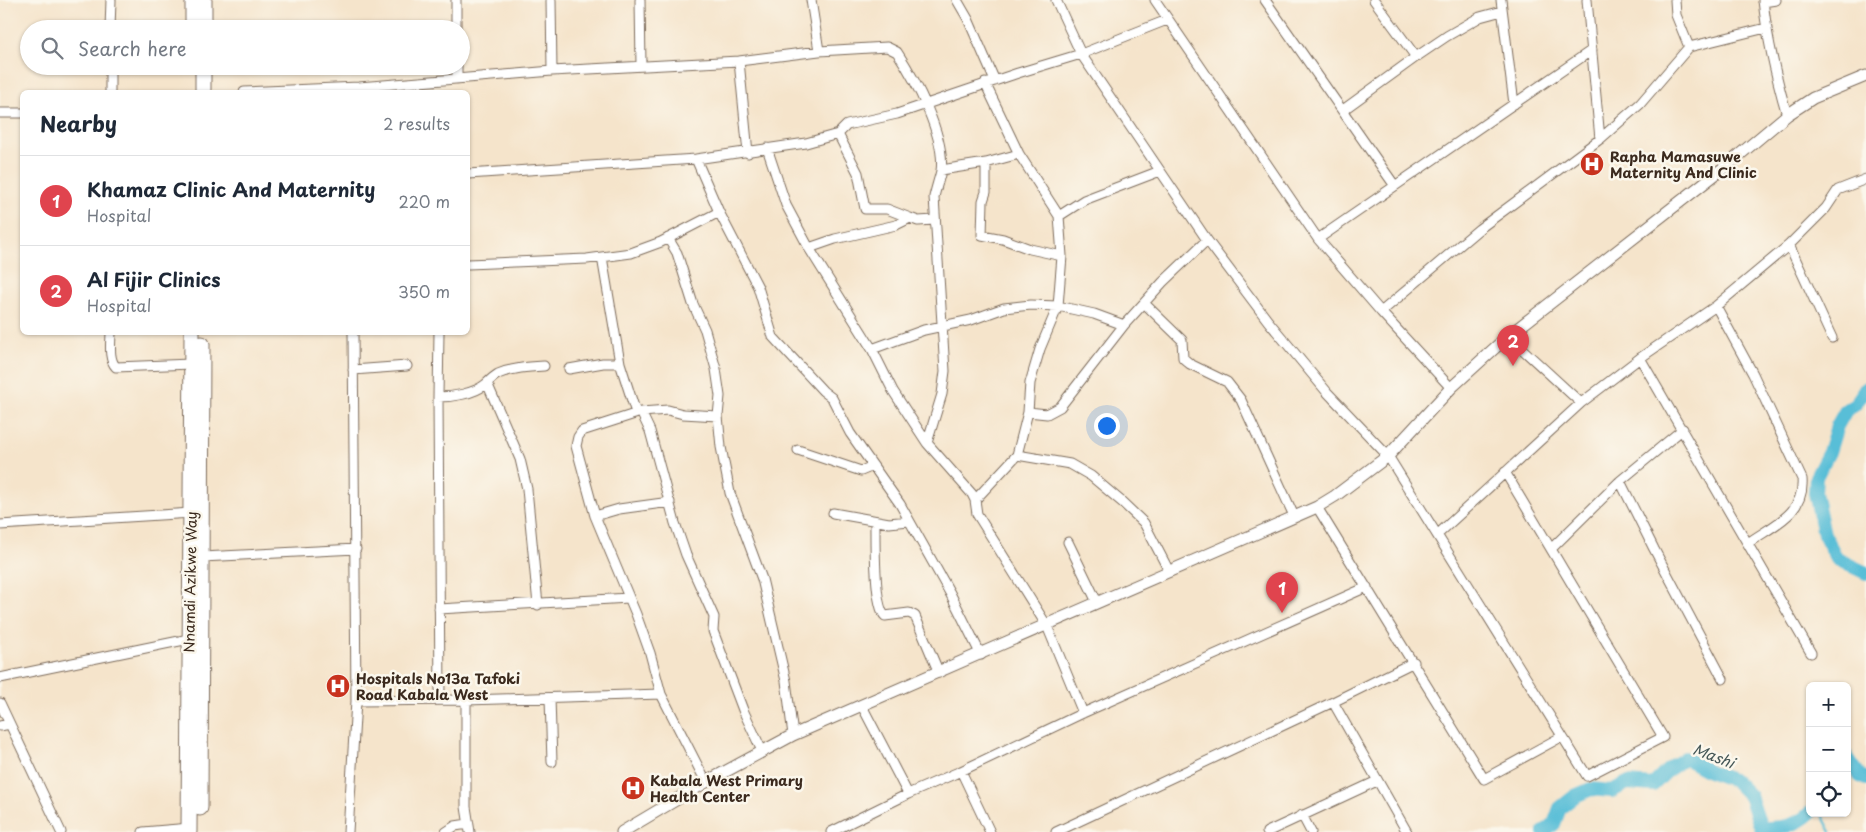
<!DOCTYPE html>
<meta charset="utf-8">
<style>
body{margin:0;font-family:"Playpen Sans",sans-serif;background:#f2f2f3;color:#1f2937}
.controls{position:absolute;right:15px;bottom:15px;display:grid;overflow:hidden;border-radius:8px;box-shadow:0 1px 4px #0004}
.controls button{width:45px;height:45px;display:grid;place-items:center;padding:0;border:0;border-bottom:1px solid #e0e1e3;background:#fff;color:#1f2937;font:25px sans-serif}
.you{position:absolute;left:1106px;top:425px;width:18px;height:18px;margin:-12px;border:4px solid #fff;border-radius:50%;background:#1a73e8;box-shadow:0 0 0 8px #1a73e833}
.badge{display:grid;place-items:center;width:32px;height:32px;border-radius:50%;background:#ea580c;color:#fff;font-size:16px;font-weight:700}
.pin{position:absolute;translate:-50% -41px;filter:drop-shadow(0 1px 2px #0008)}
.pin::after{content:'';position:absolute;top:26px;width:18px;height:15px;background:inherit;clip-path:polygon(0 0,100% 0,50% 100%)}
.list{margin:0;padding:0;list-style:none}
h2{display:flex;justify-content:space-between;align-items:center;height:65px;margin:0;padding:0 20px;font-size:21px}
h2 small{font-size:16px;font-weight:400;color:#747a83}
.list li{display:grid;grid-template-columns:32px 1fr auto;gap:15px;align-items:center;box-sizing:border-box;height:90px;padding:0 20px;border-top:1px solid #e0e1e3}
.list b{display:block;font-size:19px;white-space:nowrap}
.list p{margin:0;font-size:16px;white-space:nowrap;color:#747a83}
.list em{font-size:16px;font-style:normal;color:#747a83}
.icon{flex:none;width:28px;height:28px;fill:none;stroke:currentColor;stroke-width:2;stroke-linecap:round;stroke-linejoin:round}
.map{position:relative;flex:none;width:1866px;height:832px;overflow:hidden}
.search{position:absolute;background:#fff;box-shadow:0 1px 4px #0004;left:20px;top:20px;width:450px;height:55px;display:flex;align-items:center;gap:12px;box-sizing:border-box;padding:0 18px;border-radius:28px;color:#747a83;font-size:19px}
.panel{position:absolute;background:#fff;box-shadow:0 1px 4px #0004;left:20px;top:90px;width:450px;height:245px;border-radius:8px}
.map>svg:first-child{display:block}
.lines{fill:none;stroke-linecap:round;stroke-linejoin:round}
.stream{stroke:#59bed7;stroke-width:2.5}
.river{stroke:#59bed7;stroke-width:14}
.minor-casing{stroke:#7c6b5b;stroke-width:11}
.tertiary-casing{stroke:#7c6b5b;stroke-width:13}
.trunk-casing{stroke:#7c6b5b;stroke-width:17}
.minor{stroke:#fff;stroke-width:9}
.tertiary{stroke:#fff;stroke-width:11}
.trunk{stroke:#fff;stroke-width:15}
.labels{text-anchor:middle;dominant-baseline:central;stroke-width:5;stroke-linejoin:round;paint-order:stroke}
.poi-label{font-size:14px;font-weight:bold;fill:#3b2a1e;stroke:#fbf7ec;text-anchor:start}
.street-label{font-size:14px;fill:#3b2a1e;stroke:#fbf7ec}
.water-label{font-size:15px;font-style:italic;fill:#445656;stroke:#fbf7ec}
</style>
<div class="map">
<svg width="1866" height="832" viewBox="0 0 1866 832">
<rect width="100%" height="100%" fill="#fbf7ec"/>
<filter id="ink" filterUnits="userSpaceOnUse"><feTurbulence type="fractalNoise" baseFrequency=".02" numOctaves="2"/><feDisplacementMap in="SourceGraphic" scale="10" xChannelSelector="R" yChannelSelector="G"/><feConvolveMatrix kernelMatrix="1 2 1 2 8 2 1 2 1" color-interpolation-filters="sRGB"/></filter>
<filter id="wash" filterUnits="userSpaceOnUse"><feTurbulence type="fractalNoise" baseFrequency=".0096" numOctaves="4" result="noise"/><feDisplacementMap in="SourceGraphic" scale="20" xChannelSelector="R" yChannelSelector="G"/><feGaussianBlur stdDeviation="1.12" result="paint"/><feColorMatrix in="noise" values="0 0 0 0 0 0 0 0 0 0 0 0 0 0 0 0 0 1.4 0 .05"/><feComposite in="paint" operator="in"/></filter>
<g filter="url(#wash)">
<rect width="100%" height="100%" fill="#f5e4cb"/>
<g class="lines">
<path class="stream" d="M 1821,813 L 1831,832"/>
<path class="river" d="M 1866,388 L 1855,405 L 1846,410 L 1837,426 L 1829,452 L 1816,477 L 1815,493 L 1824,534 L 1837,559 L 1866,573
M 1847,757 L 1860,776 L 1866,779
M 1544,832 L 1554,824 L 1560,808 L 1575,796 L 1591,789 L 1612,791 L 1627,783 L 1653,785 L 1668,770 L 1685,758 L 1709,771 L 1735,781 L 1750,796 L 1761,828 C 1781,828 1795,827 1810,813"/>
</g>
</g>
<g filter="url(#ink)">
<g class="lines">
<g class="minor-casing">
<path id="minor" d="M 456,0 L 456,29
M 551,0 L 552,71
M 640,0 L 641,66
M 811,0 L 819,51
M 957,0 L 968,19 L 995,81
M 1056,0 L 1081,54 L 1207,240 L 1268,321 L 1327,392 L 1388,456 L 1587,776 L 1663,737 L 1505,472
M 1155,0 L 1318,239 L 1381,312 L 1451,388
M 1265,0 L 1395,186
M 1374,0 L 1416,57
M 1501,0 L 1514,104
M 1587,0 L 1600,139
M 1675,0 L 1676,15 L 1689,47
M 1763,0 C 1767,39 1776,77 1787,115
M 1763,2 L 1776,0
M 110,29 L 111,0
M 739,61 L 748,153
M 457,66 L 457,79
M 110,92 L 110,66
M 244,92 L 359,87 L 552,71 L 739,61 L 819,51 L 887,47 L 897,52 C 915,79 946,137 941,171 C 939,179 936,188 934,197 L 945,371 L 942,394 L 927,443
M 1343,110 L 1416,57 L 1447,36 L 1480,17 L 1502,11
M 0,113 L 22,113
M 838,134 L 858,173 L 865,209 L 887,209 L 910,218
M 767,148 L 786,205 L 809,248 L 872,349 L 893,391 L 927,443 L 972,494 L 975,500 L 977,514 L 1047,626 L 1083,713
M 696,159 L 719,212 L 758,287 L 773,337 L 823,391 L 832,398 L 850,433 L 900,504 L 950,593 L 981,655
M 986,163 L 986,192 L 983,201 L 982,235 L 1003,239 L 1030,249 L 1062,256
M 941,170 L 986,163 L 1019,154
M 468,174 L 696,159 L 806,143 L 838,134 L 847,125 L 897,114 L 1018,73 L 1081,54 L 1167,20
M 1059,216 L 1084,200 L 1160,171
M 668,238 L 677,253 L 693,304 L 705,330 L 716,369 L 720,396 L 718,416 L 721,447 L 730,493 L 762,579 L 786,681 L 793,735
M 1318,239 L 1592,50
M 1789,245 L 1832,338
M 809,248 L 835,239 L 896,225 L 910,218 L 918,221 L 935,220
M 602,257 L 620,363 L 636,413
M 468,264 L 587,259 L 631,253 L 661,242 L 719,212
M 1145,304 L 1182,340 L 1183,358 L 1190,364 L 1227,382 L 1241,400 L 1294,516
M 1716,306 L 1753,374 L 1802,479 C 1805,514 1773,525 1748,543
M 1381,312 L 1479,229 L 1600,139 L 1640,104 L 1689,47 L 1766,28
M 111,332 C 111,343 108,359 116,367 L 191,364
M 439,332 L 438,397 L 440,700
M 1508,336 L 1581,403
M 872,349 L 924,330 L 971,320 L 1004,308 L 1031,305 L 1058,306 L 1094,314 L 1124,325
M 1640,358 L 1811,653
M 569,369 L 603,363 L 620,363
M 353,370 L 407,366
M 487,383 L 520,459 L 527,489 L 538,605
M 438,397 C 452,397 474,394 486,384 C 490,380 493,377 498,374 C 513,368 528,367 544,366
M 641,412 L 650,431 L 675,523 L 686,555 L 714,617 L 713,631 L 743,710 L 762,751
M 1028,412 L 1047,414 L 1060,407 L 1124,325 L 1163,282 L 1207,240
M 798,450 L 861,471 L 873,466
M 1017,455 L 1070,464 L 1091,476 L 1122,502 L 1144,523 L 1169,571
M 1620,481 L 1654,549 L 1723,679
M 975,500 L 1017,455 L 1028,412 L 1030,383 L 1040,349 L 1058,306 L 1062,256 L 1059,216 L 1019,154 L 985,83
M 1317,507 L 1484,779 L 1561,737
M 833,513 L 889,523 L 909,521
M 595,516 L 619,509 L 670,502
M 875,521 C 875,539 874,606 885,616 L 909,613 L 915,616 L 939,673
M 0,525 L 192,513
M 1437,535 L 1581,403 L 1640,358 L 1716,306 L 1789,245 L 1826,208 L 1838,190 L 1866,179
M 1068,542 L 1097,602
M 1551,549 L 1620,481 L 1683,429
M 202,557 L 356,549
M 439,609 L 629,598
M 0,678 L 189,639
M 550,698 L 552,762
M 466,700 L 466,807 L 470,832
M 356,701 L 466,700 L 661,694
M 1333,702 L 1407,832
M 0,703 L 61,832
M 862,706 L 908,794
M 0,726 L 10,724
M 961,771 L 990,832
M 706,782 L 661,694 L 650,653 L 636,614 L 595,516 L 576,446 L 578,437 L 582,431 L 641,412 L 668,410 L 683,414 L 718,416
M 1302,815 L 1311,832
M 143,832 L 190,828
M 348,832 L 356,701 L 353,332
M 446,832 L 455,826 L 468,824
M 831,832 L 908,794 L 961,771 L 1083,713 L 1367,587
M 1056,832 L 1333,702 L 1414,662
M 1267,832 L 1377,781"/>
</g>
<g class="tertiary-casing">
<path id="tertiary" d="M 622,832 L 706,782 L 793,735 L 1317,507 L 1335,496 L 1388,456 L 1451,388 L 1508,336 L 1726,166 L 1787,115 L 1813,98 L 1866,76"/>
</g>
<g class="trunk-casing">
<path id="trunk" d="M 193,29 L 193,0
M 204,29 L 204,0
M 203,92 L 203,66
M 200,808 L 202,344
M 189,832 L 192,332"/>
</g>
<use href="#minor" class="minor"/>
<use href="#tertiary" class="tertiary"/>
<use href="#trunk" class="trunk"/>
</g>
</g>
<defs>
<g id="hospital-disc" transform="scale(1.25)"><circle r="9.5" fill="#c8321e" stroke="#fbf7ec"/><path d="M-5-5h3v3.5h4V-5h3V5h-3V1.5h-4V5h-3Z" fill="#fff"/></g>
</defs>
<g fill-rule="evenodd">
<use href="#hospital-disc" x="1592" y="164"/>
<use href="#hospital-disc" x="338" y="686"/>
<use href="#hospital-disc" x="633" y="788"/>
</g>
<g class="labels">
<g class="poi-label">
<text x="1610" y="156">Rapha Mamasuwe<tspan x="1610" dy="16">Maternity And Clinic</tspan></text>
<text x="356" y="678">Hospitals No13a Tafoki<tspan x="356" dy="16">Road Kabala West</tspan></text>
<text x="650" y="780">Kabala West Primary<tspan x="650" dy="16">Health Center</tspan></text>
</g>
<g class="street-label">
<text transform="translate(190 582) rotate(-89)">Nnamdi Azikwe Way</text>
</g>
<g class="water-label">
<text transform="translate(1714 755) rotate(21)">Mashi</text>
</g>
</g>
</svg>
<div class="controls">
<button>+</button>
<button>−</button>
<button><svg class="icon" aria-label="locate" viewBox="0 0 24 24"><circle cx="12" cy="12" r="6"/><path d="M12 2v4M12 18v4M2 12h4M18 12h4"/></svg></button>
</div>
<div class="you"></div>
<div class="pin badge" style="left:1282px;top:613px;background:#e0444e">1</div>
<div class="pin badge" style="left:1513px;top:366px;background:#e0444e">2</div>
<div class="search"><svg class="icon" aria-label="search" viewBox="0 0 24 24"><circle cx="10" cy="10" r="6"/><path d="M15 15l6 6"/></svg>Search here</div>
<section class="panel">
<h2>Nearby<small>2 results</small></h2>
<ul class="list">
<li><span class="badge" style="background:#e0444e">1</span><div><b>Khamaz Clinic And Maternity</b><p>Hospital</p></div><em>220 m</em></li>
<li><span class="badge" style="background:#e0444e">2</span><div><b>Al Fijir Clinics</b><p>Hospital</p></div><em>350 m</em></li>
</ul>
</section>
</div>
